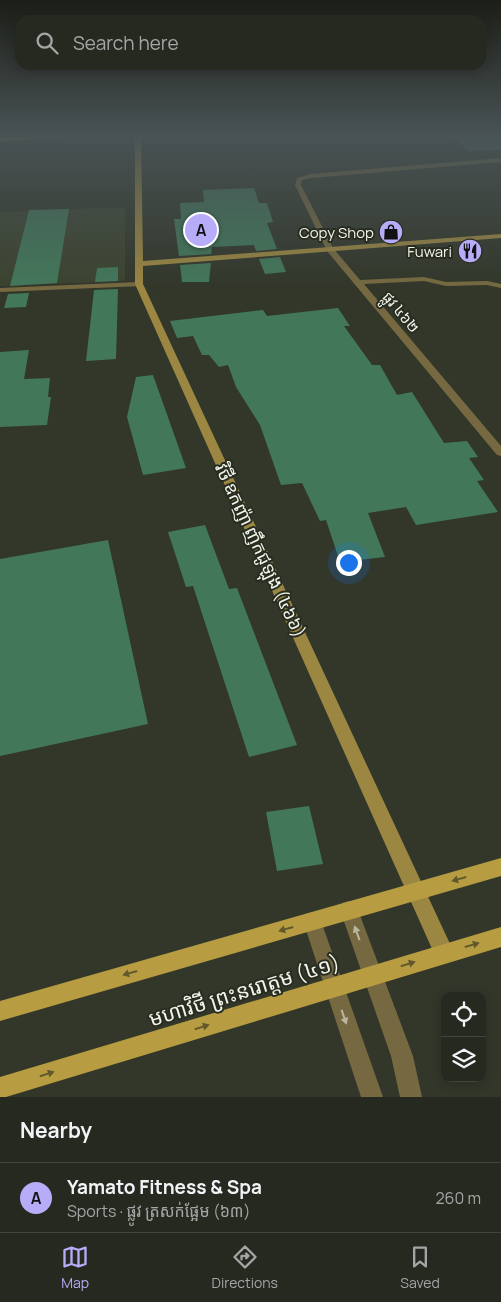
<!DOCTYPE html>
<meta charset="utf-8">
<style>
body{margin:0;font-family:Manrope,"Noto Sans Khmer",sans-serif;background:#2e3129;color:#f1f3f6}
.controls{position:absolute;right:15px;bottom:15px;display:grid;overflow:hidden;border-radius:10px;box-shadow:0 2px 12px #0003}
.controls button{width:45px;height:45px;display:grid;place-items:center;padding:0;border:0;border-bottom:1px solid #42453e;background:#262920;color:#f1f3f6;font:25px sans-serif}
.you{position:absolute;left:348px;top:562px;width:18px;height:18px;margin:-12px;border:4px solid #fff;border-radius:50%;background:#1a73e8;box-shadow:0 0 0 8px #1a73e833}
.badge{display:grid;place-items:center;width:32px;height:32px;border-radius:50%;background:#b6acf8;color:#111;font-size:16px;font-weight:700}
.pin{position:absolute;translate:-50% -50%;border:2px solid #fff;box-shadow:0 1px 5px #0006}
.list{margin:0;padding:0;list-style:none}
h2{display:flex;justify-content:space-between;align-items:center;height:65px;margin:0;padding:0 20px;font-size:21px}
h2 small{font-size:16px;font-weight:400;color:#a4a6a5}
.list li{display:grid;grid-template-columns:32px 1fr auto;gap:15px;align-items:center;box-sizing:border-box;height:70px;padding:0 20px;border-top:1px solid #42453e}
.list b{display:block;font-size:19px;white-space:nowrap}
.list p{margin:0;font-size:16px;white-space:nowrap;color:#a4a6a5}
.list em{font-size:16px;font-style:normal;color:#a4a6a5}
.icon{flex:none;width:28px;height:28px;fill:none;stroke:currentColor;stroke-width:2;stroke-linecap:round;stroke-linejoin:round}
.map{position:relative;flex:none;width:501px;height:1097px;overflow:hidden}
.search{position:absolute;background:#262920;box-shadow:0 2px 12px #0003;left:15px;right:15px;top:15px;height:55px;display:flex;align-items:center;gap:12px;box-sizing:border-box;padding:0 18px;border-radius:15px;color:#a4a6a5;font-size:19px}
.sheet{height:135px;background:#262920}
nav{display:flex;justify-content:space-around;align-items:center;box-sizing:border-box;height:70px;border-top:1px solid #42453e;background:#262920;font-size:14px;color:#a4a6a5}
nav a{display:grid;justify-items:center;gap:2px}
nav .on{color:#b6acf8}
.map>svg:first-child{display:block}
.built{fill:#3b432f}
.building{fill:#42775a}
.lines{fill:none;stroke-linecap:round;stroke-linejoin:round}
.street{fill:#766941;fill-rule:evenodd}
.secondary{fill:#9b8642;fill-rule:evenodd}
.primary{fill:#b79c41;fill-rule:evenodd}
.highway{fill:#d0af3d;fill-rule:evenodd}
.oneway{fill:#61592d}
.oneway2{fill:#b9b59e}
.labels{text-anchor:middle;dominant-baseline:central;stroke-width:4;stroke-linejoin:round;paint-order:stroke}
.far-poi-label{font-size:15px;fill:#f0f4eb;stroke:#282d20;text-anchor:end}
.far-street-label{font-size:15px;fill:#f0f4eb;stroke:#282d20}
.street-label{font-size:18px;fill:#f0f4eb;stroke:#282d20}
.near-street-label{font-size:21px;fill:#f0f4eb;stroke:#282d20}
</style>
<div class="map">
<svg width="501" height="1097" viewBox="0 0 501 1097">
<rect width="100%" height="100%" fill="#32372a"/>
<path class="built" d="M 125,207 L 125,281 L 0,286 L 0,212 Z"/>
<path class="building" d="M 450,134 L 501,134 L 501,150 L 469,151 Z
M 254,188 L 259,203 L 267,203 L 273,222 L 267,223 L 277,249 L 256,251 L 254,245 L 212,247 L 211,254 L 179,256 L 174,219 L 181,219 L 180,203 L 204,202 L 203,190 Z
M 69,209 L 57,283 L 10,286 L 29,210 Z
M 280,257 L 286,272 L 265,274 L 259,259 Z
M 211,263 L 209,282 L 182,282 L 180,265 Z
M 118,267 L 118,281 L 95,282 L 97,268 Z
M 118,289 L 116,359 L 86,361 L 94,290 Z
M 29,293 L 26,307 L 4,308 L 8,294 Z
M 338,308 L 350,326 L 344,326 L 372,365 L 380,365 L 397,395 L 412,392 L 444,443 L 467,441 L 478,457 L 469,458 L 484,480 L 477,481 L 498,512 L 416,525 L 406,507 L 368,513 L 385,557 L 340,562 L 326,520 L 320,521 L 302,483 L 281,485 L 260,425 L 236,387 L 228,365 L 219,367 L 209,355 L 202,355 L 193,336 L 177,338 L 170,321 L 263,310 L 267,316 Z
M 29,350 L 24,379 L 50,378 L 48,397 L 51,397 L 47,425 L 0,427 L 0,352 Z
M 153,375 L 186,468 L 143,475 L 127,417 L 136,377 Z
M 205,525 L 229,589 L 237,588 L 297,745 L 249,757 L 193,586 L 186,587 L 168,532 Z
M 108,540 L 148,724 L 0,756 L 0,559 Z
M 309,806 L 323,864 L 277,871 L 266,812 Z"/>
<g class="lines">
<path class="street" d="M 501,158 L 501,162 L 311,178 L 302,180 L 301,185 L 333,248 L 360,280 L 424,277 L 446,282 L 487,281 L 501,284 L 501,288 L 487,285 L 446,286 L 424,281 L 364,284 L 501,446 L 501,456 L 497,455 L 327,251 L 295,185 L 297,178 L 311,174 Z
M 139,282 L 143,284 L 142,286 L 0,292 L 0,288 Z
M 349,901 L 356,903 L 358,910 L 413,1056 L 422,1097 L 400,1097 L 391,1056 L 340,910 L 342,903 Z
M 312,912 L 319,914 L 321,921 L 383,1097 L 361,1097 L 303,921 L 305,914 Z"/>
<path class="secondary" d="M 135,134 L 141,134 L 143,261 L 501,234 L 501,238 L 143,266 L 143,284 L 451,946 L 454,953 L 451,960 L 444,963 L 437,960 L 135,284 Z"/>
<path class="primary" d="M 501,858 L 501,876 L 0,1021 L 0,1001 Z
M 501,927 L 501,947 L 6,1097 L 0,1097 L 0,1077 Z"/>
<path class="highway" d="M 57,134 L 86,134 L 0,142 L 0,138 Z"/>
</g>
<defs><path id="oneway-solid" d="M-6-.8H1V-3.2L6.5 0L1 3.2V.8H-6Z" transform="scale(1.25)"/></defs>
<g class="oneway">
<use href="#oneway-solid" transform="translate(459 879) rotate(164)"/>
<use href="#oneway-solid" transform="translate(286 929) rotate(164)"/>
<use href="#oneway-solid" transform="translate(472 945) rotate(-16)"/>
<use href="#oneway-solid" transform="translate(408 964) rotate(-17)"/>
<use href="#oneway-solid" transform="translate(130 973) rotate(164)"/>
<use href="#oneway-solid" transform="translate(202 1027) rotate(-17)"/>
<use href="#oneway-solid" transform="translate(47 1074) rotate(-17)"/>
</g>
<g class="oneway2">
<use href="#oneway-solid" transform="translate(357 933) rotate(-110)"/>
<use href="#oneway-solid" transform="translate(344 1017) rotate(71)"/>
</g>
<linearGradient id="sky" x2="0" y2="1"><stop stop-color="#1c1e17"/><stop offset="0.47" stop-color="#495355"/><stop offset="1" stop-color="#495355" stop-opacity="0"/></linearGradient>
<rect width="501" height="287" fill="url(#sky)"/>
<defs>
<g id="shop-disc" transform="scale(1.25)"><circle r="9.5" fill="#b6acf8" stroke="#282d20"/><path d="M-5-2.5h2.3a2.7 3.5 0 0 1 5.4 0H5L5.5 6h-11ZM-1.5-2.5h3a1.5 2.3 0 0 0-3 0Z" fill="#111"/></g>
<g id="restaurant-disc" transform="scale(1.25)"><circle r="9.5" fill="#b6acf8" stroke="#282d20"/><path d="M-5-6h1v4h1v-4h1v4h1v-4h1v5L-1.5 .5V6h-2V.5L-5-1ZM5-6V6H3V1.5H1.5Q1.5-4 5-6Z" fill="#111"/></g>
</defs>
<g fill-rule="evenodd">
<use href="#shop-disc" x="391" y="232"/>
<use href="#restaurant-disc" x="470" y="251"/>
</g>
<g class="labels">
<g class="far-poi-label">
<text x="374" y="232">Copy Shop</text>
<text x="452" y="251">Fuwari</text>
</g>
<g class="far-street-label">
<text transform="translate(401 312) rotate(50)">ផ្លូវ ៤៦២</text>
</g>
<g class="street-label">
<text transform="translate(261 550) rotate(65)">វិថី ឧកញ៉ា ញឹកជូឡុង (៤៦៦)</text>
</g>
<g class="near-street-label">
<text transform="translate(244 990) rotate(-17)">មហាវិថី ព្រះនរោត្តម (៤១)</text>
</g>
</g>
</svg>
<div class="controls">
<button><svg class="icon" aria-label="locate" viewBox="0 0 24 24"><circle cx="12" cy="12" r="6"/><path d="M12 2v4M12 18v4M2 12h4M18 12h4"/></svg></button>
<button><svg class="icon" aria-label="layers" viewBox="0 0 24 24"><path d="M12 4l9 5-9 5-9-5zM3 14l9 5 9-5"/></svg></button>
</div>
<div class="you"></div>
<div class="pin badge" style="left:201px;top:230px">A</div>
<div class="search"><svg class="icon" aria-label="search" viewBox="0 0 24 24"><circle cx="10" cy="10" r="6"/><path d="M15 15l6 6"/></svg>Search here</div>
</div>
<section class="sheet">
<h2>Nearby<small></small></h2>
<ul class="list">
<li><span class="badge">A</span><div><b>Yamato Fitness &amp; Spa</b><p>Sports · ផ្លូវ ត្រសក់ផ្អែម (៦៣)</p></div><em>260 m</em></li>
</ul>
</section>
<nav>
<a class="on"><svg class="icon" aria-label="map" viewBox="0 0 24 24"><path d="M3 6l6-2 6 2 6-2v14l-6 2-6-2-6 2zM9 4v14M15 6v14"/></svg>Map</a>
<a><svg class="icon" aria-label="directions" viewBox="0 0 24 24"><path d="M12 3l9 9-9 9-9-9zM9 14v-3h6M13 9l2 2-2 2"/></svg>Directions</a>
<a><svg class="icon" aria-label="saved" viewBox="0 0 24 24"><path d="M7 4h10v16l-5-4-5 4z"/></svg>Saved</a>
</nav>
